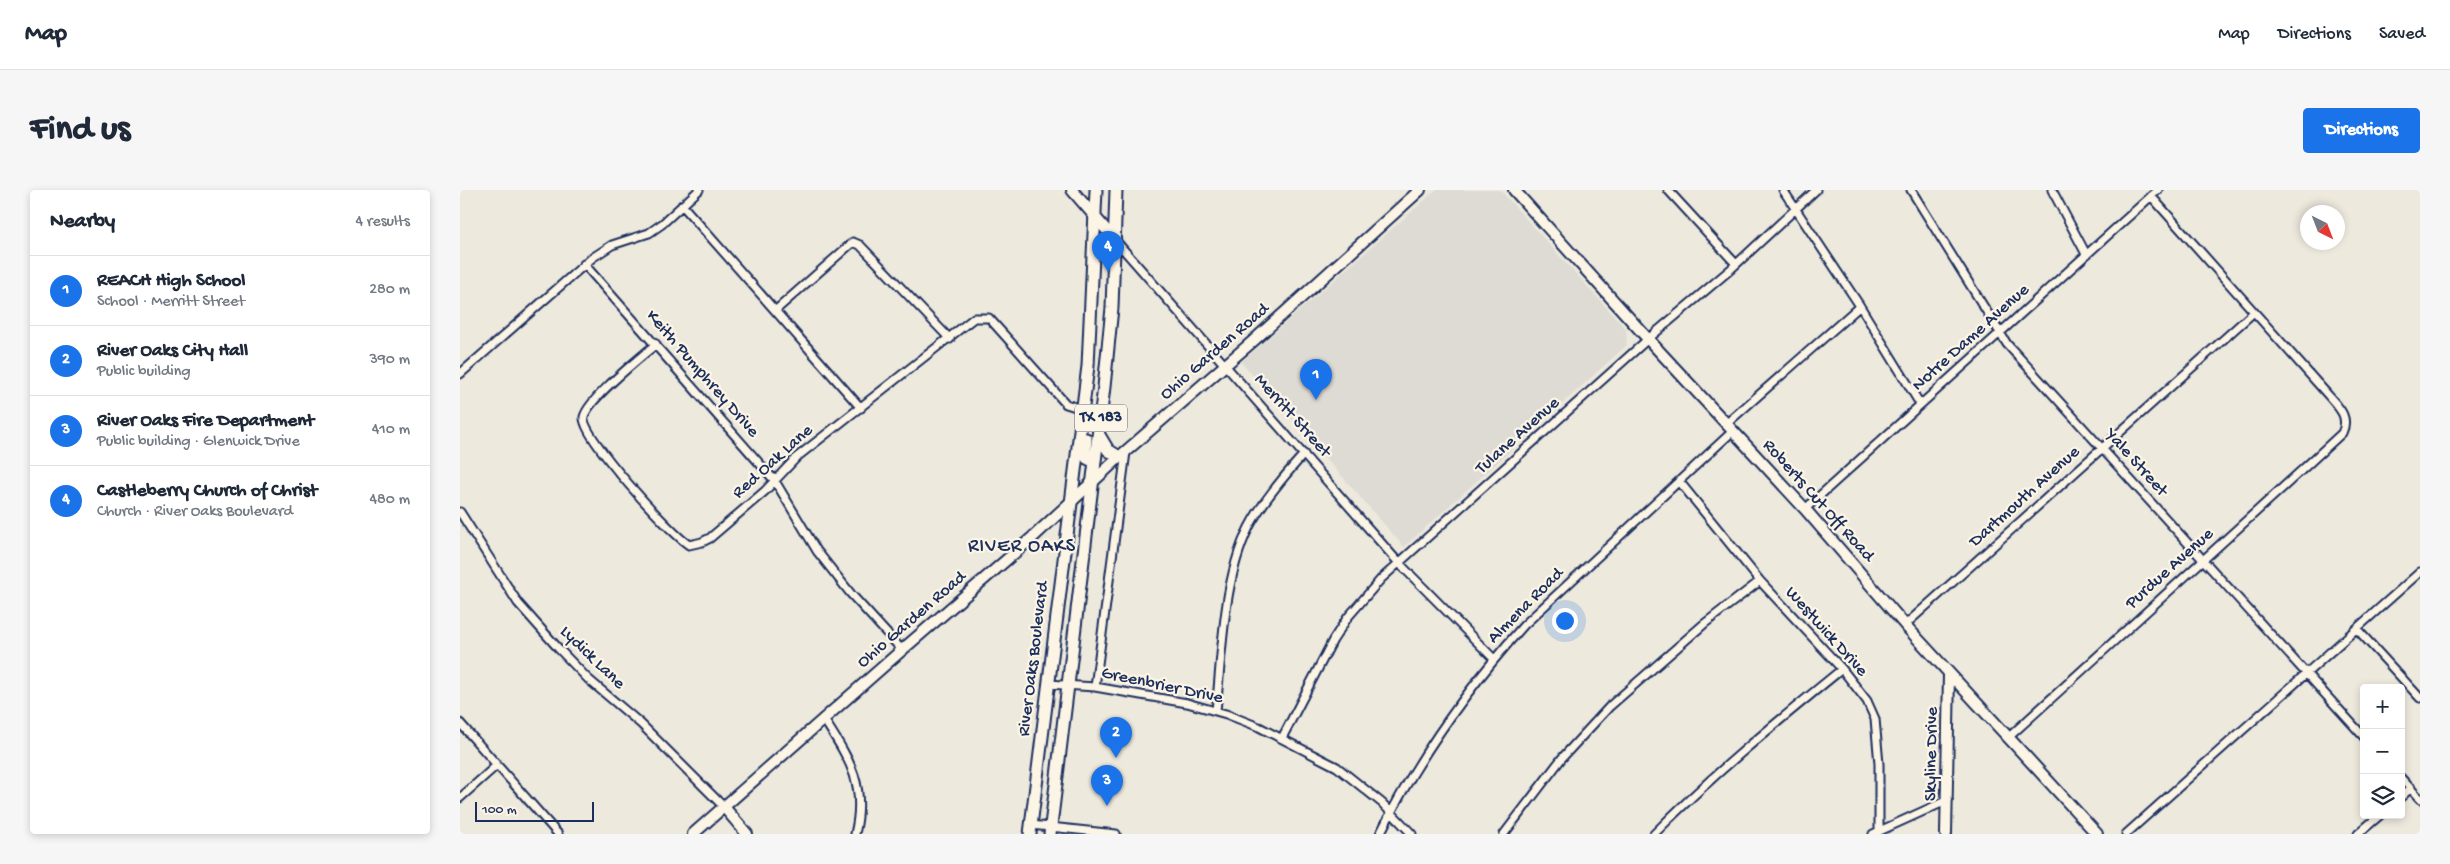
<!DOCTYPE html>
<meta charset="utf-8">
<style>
body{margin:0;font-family:"Gochi Hand",sans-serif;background:#f6f6f7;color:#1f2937}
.controls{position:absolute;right:15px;bottom:15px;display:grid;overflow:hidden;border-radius:5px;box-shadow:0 2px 8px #0003}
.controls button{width:45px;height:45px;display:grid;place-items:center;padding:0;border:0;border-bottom:1px solid #e0e1e3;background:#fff;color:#1f2937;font:25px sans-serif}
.compass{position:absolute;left:1840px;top:15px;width:45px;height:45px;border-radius:50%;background:#fff;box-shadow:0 2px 8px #0003;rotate:138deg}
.scale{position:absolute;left:15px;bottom:12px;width:119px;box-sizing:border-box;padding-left:5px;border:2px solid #1b2f5e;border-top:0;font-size:14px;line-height:18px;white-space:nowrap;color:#1b2f5e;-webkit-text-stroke:4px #fcf5e5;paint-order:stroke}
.you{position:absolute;left:1104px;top:430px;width:18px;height:18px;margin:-12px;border:4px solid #fff;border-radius:50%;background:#1a73e8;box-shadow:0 0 0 8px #1a73e833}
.badge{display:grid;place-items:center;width:32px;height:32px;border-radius:50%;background:#1a73e8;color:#fff;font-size:16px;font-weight:700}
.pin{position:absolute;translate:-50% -41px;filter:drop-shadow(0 1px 2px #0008)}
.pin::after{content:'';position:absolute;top:26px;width:18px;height:15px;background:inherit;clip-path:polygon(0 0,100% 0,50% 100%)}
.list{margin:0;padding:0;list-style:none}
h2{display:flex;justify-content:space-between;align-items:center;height:65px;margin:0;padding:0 20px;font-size:21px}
h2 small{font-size:16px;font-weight:400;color:#747a83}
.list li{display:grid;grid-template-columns:32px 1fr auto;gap:15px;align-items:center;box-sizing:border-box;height:70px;padding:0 20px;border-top:1px solid #e0e1e3}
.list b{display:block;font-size:19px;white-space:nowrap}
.list p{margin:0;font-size:16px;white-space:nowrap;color:#747a83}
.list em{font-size:16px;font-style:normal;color:#747a83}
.icon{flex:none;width:28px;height:28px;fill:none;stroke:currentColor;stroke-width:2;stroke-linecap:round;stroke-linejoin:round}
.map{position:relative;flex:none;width:1960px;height:644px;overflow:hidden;border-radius:5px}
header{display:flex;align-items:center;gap:30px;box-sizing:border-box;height:70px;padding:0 25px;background:#fff;border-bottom:1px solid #e0e1e3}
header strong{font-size:24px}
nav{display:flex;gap:28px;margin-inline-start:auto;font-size:18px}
.intro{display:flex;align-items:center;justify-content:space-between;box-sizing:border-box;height:120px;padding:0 30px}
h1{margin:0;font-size:35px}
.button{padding:12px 22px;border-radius:5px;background:#1a73e8;color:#fff;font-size:18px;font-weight:700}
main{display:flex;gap:30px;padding:0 30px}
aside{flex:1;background:#fff;border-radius:5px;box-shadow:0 2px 8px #0003}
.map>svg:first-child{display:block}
.built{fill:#dedbd4}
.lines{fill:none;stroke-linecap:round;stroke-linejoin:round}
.street-casing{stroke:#1b2f5e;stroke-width:11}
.secondary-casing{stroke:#1b2f5e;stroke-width:14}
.primary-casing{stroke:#1b2f5e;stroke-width:15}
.street{stroke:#fcf5e5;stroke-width:7}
.secondary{stroke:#fcf5e5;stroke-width:10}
.primary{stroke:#fcf5e5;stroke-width:11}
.labels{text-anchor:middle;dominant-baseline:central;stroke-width:4.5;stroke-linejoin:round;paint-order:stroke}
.shield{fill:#fcf5e5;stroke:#5e6a86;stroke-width:1}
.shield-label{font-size:16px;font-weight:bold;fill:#1b2f5e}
.street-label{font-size:18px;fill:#1b2f5e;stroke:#fcf5e5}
.quarter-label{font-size:20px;letter-spacing:1px;fill:#1b2f5e;stroke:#fcf5e5}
</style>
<header>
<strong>Map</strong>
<nav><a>Map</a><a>Directions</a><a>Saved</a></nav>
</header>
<div class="intro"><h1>Find us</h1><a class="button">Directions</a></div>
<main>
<aside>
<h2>Nearby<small>4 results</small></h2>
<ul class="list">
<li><span class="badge">1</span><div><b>REACH High School</b><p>School · Merritt Street</p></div><em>280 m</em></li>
<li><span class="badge">2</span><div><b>River Oaks City Hall</b><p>Public building</p></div><em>390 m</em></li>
<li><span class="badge">3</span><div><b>River Oaks Fire Department</b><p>Public building · Glenwick Drive</p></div><em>410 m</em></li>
<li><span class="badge">4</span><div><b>Castleberry Church of Christ</b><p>Church · River Oaks Boulevard</p></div><em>480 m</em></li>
</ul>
</aside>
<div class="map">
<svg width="1960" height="644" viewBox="0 0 1960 644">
<rect width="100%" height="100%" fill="#eee9dd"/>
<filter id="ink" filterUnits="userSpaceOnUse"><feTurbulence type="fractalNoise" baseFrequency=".02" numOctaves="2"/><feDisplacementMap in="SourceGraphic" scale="10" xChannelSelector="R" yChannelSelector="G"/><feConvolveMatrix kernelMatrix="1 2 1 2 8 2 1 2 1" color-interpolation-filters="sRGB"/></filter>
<g filter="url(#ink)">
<path class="built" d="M 976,0 L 1040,0 L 1166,139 L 1167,155 L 944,357 L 781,172 Z"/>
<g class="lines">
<g class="street-casing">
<path id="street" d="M 1208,0 L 1276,74
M 1323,0 L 1400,116 L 1460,214
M 1451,0 L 1547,154 L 1904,547
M 1592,0 L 1626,64
M 222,15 L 401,218
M 655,50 L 938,372 L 1034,469
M 124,74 L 315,291 L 357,361 L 391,404 L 442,460
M 316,120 L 393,52 L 400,55 L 490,149
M 196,154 C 180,168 128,209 124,227 C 121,246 210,343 229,355 L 242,352 L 250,348 L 305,301 L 337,267 L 514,128 L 529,128 L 606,214 L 622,219
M 0,184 L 132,68 L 152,55 L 189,43 L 202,34 L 239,0
M 1266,234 L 1400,116
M 1219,291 L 1300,391 L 1382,479 L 1407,511 L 1415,529 L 1419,574 L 1419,641
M 1345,319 L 1698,0
M 0,322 L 58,413 L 98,458 L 128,489 L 181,534 L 264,617
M 1445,435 L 1794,122
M 1897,439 L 1960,508
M 588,494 L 635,497 L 727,513 L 766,524 L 799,537 L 877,577 L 922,613 L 952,644
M 635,497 L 666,262
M 756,521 C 762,464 763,381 793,330 C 807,306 825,285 844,264
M 363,528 C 389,569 407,594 395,644
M 0,533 L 98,644
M 1550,546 L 1843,279 L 1882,243 C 1890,226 1878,217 1868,205 L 1691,6
M 822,548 L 873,450 L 888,427 L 921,389 L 1188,149 L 1271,79 L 1356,0
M 1941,588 L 1960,609
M 1941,607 L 1951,598
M 0,608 L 37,575
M 571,635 L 656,644
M 920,644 C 958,567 1007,499 1064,435 L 1273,241
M 1044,644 L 1102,568 L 1150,516 L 1244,434 L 1300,391
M 1194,644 C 1253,584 1317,532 1382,479
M 1413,644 L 1488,610
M 1666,644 L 1960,382
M 1898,644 L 1920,625"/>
</g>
<g class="secondary-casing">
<path id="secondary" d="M 612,0 L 655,50
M 1054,0 L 1188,149 L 1345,319 L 1445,435 L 1637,644
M 264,617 L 287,644
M 233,644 L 442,460 L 573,347 L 666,261 L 792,152 L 960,0
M 1486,644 L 1489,484"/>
</g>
<g class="primary-casing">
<path id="primary" d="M 639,245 L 648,260 L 659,267
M 626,249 L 625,264 L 627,268 L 635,272
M 570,644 L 628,176 L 636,0
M 590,644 L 644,197 L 652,118 L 656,0"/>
</g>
<use href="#street" class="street"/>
<use href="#secondary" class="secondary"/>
<use href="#primary" class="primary"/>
</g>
</g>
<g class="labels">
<rect class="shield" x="615" y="214.5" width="52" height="27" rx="4"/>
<g class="shield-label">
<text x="641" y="228">TX 183</text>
</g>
<g class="street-label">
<text transform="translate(1511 148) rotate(-42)">Notre Dame Avenue</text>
<text transform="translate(755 162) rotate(-41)">Ohio Garden Road</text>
<text transform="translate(242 184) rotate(49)">Keith Pumphrey Drive</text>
<text transform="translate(832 226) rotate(48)">Merritt Street</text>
<text transform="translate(1058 246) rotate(-42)">Tulane Avenue</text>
<text transform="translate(313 272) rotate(-42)">Red Oak Lane</text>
<text transform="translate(1676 273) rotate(48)">Yale Street</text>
<text transform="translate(1565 307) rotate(-42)">Dartmouth Avenue</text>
<text transform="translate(1358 311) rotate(48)">Roberts Cut Off Road</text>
<text transform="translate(1710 379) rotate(-42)">Purdue Avenue</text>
<text transform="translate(1066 416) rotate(-45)">Almena Road</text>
<text transform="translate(452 430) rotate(-41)">Ohio Garden Road</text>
<text transform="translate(1366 442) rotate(48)">Westwick Drive</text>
<text transform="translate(132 468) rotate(44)">Lydick Lane</text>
<text transform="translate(574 469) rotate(-83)">River Oaks Boulevard</text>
<text transform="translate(702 496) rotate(12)">Greenbrier Drive</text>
<text transform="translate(1472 564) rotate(-89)">Skyline Drive</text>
</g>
<g class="quarter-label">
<text x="562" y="357">RIVER OAKS</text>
</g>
</g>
</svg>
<div class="controls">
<button>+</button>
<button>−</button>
<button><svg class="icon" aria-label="layers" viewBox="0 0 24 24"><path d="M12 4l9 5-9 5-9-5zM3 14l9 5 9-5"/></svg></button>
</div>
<svg class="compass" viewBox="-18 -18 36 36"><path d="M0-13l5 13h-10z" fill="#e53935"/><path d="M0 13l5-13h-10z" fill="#747a83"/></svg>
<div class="scale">100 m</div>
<div class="you"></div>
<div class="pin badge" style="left:856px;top:210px">1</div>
<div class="pin badge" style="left:656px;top:568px">2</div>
<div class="pin badge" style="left:647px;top:616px">3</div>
<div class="pin badge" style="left:648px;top:82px">4</div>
</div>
</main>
